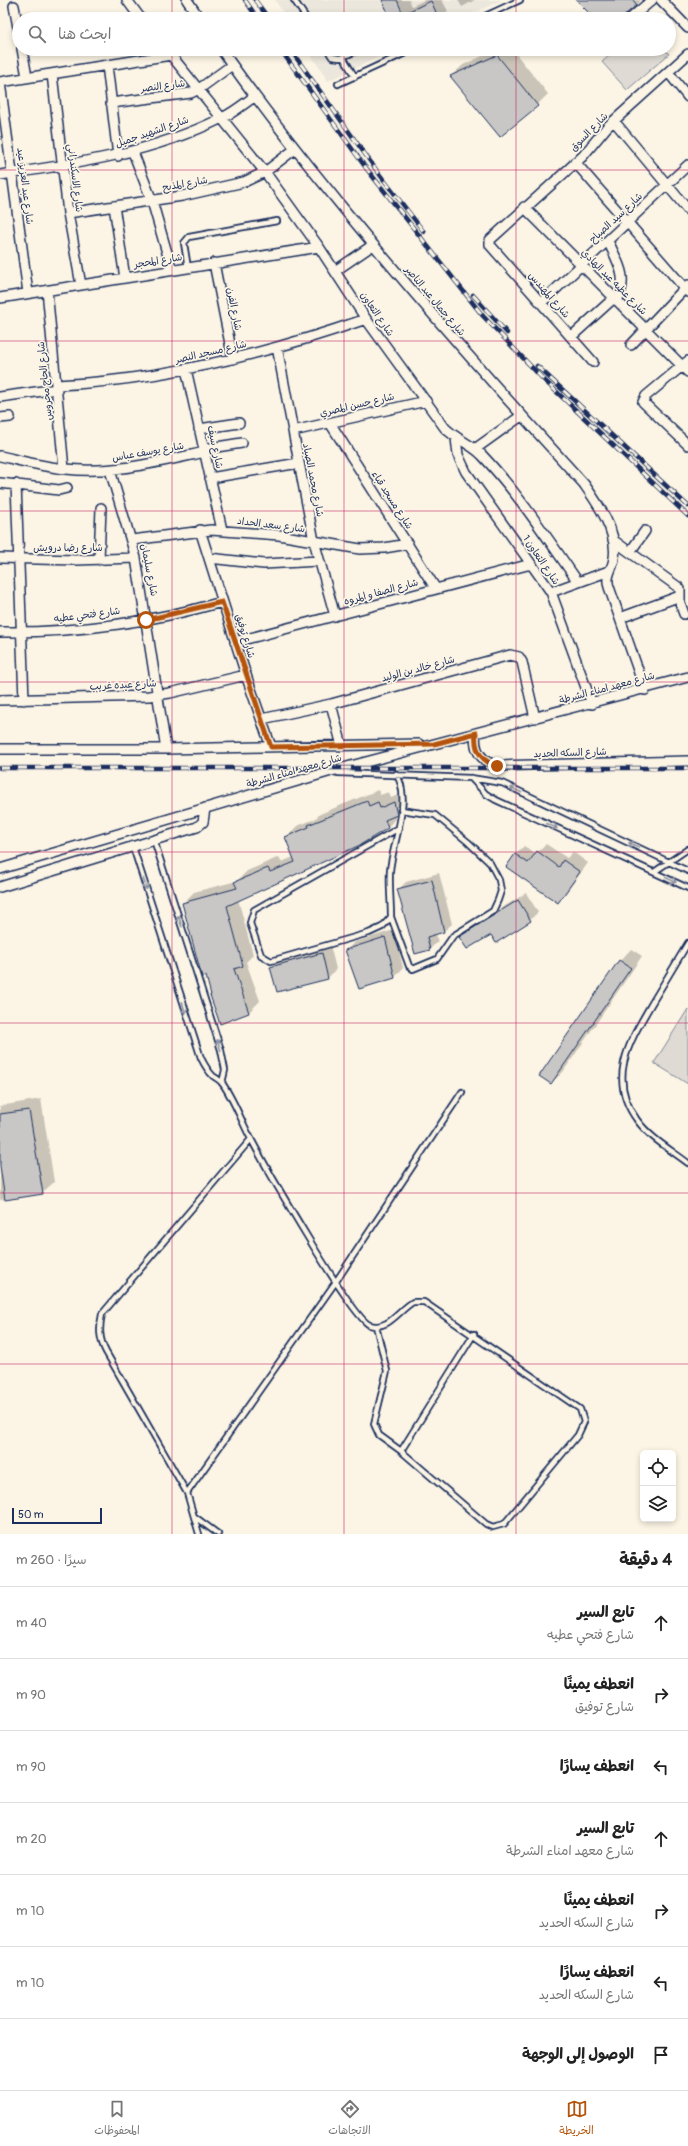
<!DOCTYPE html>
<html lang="ar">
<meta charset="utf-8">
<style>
body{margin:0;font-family:Pangolin,"Playpen Sans Arabic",sans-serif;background:#f6f6f6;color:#222;direction:rtl}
.controls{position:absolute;right:12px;bottom:12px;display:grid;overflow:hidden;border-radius:6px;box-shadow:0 2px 6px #0003}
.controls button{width:36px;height:36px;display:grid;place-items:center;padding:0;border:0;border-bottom:1px solid #e0e0e0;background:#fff;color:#222;font:20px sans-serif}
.scale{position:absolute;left:12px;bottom:10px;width:90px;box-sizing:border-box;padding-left:4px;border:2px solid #1b2f5e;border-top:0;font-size:11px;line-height:14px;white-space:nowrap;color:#1b2f5e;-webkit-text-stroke:3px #fcf5e5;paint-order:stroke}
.stop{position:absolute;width:12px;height:12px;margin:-9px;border:3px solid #b45309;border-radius:50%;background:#fff}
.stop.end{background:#b45309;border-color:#fff;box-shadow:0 1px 4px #0008}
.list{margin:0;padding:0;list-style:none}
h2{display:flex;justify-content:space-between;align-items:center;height:52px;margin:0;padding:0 16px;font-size:17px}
h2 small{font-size:13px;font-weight:400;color:#767676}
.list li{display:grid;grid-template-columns:26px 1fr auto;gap:12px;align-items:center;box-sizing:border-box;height:72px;padding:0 16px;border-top:1px solid #e0e0e0}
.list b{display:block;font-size:15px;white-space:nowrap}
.list p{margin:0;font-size:13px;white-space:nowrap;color:#767676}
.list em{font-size:13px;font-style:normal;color:#767676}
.icon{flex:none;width:22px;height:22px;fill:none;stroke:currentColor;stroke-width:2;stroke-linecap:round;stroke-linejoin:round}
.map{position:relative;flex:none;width:688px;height:1534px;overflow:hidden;direction:ltr}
.search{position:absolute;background:#fff;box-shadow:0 2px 6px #0003;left:12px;right:12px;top:12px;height:44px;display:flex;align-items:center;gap:10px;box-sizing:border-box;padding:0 14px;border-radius:22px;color:#767676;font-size:15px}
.sheet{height:556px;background:#fff}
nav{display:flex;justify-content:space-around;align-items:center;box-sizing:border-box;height:56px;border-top:1px solid #e0e0e0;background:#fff;font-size:11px;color:#767676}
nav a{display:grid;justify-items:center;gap:2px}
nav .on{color:#b45309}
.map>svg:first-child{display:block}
.built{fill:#ece7dc}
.green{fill:#dfdbd4;stroke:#7d8599}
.shadow{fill:#0003}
.building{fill:#c8c7c6;stroke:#1b2f5e}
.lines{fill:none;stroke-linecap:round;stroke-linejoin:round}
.service-casing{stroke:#1b2f5e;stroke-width:8}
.minor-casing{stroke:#1b2f5e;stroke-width:12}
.service{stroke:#fcf5e5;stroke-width:4.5}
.minor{stroke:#fcf5e5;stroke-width:9}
.rail-casing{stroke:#1b2f5e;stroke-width:4.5}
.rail{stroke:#fcf5e5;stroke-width:3;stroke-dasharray:9;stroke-linecap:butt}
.oneway{stroke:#8c92a2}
.route{stroke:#b45309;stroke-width:5}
.grid{fill:none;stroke:#c2185b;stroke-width:1;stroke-opacity:0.55}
.labels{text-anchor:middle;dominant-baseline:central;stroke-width:3.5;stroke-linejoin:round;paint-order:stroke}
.street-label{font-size:10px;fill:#1b2f5e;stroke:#fcf5e5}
</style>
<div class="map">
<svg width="688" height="1534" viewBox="0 0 688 1534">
<rect width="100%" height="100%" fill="#fcf5e5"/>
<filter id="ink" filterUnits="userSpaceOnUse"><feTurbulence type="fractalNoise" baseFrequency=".025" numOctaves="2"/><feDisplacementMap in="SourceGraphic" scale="8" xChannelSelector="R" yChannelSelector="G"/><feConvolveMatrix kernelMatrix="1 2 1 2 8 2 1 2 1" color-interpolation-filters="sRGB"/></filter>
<g filter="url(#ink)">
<path class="built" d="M 275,0 L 502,0 L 461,19 L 287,19 Z
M 307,49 L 396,49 L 328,81 Z"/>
<path class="green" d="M 617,49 L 664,49 L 669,54 L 627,90 L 602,62 Z
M 688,1009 L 688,1084 L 654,1063 Z"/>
<path class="shadow" d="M 383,0 L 409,0 L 412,6 L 425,0 L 442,0 L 448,11 L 440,19 L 392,19 Z
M 458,0 L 475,0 L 462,7 Z
M 577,0 L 641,0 L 624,19 L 596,19 Z
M 498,49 L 512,49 L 548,94 L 537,105 L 451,76 L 463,65 Z
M 378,790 L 380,795 L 389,792 L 391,798 L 405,792 L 408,803 L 388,827 L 238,899 L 253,955 L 246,962 L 260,1001 L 249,1012 L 212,994 L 183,903 L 194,892 L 237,881 L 247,871 L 279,857 L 281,862 L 294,857 L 286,837 L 297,826 L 315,819 L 320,814 Z
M 546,844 L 567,858 L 573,852 L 588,863 L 566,893 L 558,902 L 515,855 L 524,846 L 536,854 Z
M 439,873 L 452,924 L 444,931 L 436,934 L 438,941 L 430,949 L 416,953 L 398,890 L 406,882 Z
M 526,893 L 538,912 L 530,920 L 492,934 L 461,937 L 468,929 Z
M 394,930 L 403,968 L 395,977 L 360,988 L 346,950 L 355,942 Z
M 330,945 L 336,969 L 328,978 L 271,967 L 280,959 Z
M 631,949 L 642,956 L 563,1072 L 551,1083 L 620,961 Z
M 41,1099 L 54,1182 L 42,1193 L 0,1200 L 0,1106 Z"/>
<path class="building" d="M 382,0 L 397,0 L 403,14 L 431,1 L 439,19 L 391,19 Z
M 576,0 L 633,0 L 637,5 L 626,14 L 624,19 L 595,19 Z
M 497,55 L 538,106 L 500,137 L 450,76 Z
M 367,801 L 369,806 L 378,802 L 380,808 L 394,802 L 397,815 L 385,820 L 388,828 L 360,845 L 227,906 L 243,966 L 234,969 L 249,1013 L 220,1024 L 210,995 L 211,995 L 206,976 L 202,977 L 182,903 L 237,888 L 234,882 L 268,868 L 270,872 L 295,862 L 285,837 L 309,827 L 308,825 Z
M 537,851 L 559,867 L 563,860 L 580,872 L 558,903 L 506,867 L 515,854 L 528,863 Z
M 432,880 L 444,932 L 427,937 L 430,950 L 415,954 L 397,889 Z
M 518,900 L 531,921 L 496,943 L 491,935 L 467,949 L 459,937 Z
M 385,937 L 395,978 L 359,989 L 345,950 Z
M 322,953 L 328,979 L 277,992 L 270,967 Z
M 619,960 L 631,968 L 551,1084 L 539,1076 Z
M 29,1110 L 43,1194 L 5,1200 L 0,1166 L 0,1114 Z"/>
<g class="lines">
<g class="service-casing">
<path id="service" d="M 294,0 L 307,19
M 479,19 L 520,0
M 327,49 L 332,57 L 340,58 L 361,49
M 343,57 L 355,77
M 338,84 L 414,49
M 188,268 L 184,243 L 189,237 L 277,221
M 338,773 L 471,778 L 502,783 L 688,871
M 396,774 C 413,798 392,844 390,871 C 389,886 391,902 391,917 L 382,927 L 369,933 L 271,961 L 261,955 L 250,923 L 254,910 L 399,828
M 471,778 L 486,794 L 496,800 L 688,888
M 154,840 L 221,1050 L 225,1070 L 222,1083
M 133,847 L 201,1058 C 204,1064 208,1071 213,1076 C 216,1078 220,1080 222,1083 C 232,1096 242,1122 250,1137 C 263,1162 353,1320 370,1325 C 388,1331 399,1310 413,1302 L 424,1302 L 580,1409 L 584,1422 L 578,1435 L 504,1524 L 493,1527 L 486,1524 L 401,1451 L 474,1334
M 654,872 L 688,849
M 391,917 L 409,966 L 413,969 L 437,959 L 453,936 L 493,911 L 498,900 L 501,891 L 499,880 L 490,863 L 468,842 L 435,815 L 401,810
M 688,943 C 676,963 664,983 652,1003 C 630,1041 606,1078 637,1120 C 650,1138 671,1150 688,1163
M 376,1326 L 387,1371 L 374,1424 L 379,1435 L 401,1451
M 187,1493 L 335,1283 L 462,1092
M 195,1517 L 218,1534
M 199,1534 L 187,1493 L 106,1352 C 99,1339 99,1328 102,1314 L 251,1139"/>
</g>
<g class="minor-casing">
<path id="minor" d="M 127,0 L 141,19
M 187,0 L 200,19
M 661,0 L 688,28
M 14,6 L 19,33
M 630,19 L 652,0
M 22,49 L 27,77
M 166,49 L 265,172 L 319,247 L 366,319 L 445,428 C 456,439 471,444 482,455 C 518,493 548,539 578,582
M 221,49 C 258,102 298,153 339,203 C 417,299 500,392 584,484 C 598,504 618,532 614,558 C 613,569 605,575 609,587 L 645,690
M 107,65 L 118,156
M 668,72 L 688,97
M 52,74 L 68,213 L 81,285
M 0,82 L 28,293
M 0,82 L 171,55
M 111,103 L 191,93 L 199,89 L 232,65
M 614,121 L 688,210
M 133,152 L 152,201 L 172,270
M 575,162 L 688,292
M 0,175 C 76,164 152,153 222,118 C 233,113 244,104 255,96
M 114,206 L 125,278
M 524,207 L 688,372
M 68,213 L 182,196 L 244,182 L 265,172 L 295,149
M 608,241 C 618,263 629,277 617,301
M 214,263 L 233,359
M 335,271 L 373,245
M 47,290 L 64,469
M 0,298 L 319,247
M 541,303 L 688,165
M 571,337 L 614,298
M 631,345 L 688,285
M 277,347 L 314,541 L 335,616
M 688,361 L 646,396 L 643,402 L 688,445
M 593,362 L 490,245 L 490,240 L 583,156 L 607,127 L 688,54
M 186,369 L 222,530
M 57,385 C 163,380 266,354 366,319
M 0,397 L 57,389
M 0,418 L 10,417
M 330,423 L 436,589
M 199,429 L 239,423
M 293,431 L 426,401
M 456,438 L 458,455 L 466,472 L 551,592 L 592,704
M 204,449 L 242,443
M 475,449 L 521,416
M 0,456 C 22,461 44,467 66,469 C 113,474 159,462 205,452
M 110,470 L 136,558 L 166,749
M 210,478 L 299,463
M 0,483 L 59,490 L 67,488
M 16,484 L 24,700
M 200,530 L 246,675 L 271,747
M 132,540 L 211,530 L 279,535 L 360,549 L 384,548 L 408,544
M 613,540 L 678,587 L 680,589 L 680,603 L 684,614
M 630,552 L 645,531
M 0,558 L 76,560 L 136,558
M 209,558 L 264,564 L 319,561
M 99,560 L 101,508
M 551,592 L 609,571
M 620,618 L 680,596
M 0,632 C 74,633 151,622 222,602
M 235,642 L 531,564
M 0,700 L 149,696 L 170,693 L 246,675
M 331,704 L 342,746
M 262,719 L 331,704 L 510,655 L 519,657 L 522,662 L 535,718
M 476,733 C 473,750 481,761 497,766 L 688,761
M 0,749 L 166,749 L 419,744
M 0,869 L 328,772 L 688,677
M 0,887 L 197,827 L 203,822 L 205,808"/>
</g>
<use href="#service" class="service"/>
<use href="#minor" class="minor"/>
<g class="rail-casing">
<path id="rail" d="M 245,0 L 258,19
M 255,0 L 269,19
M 280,49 L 366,168 L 483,316 L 543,379 L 688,516
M 290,49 L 377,171 L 424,232
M 473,295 L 507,333
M 537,366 L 688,506
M 0,768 L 688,768"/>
</g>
<use href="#rail" class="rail"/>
</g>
<defs><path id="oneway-shaft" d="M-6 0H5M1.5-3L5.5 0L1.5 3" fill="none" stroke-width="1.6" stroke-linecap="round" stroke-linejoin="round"/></defs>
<g class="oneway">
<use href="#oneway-shaft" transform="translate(516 790) rotate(-155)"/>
<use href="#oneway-shaft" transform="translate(552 826) rotate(25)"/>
<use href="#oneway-shaft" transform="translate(634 845) rotate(-155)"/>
<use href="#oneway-shaft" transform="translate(671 880) rotate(25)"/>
<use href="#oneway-shaft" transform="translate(145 884) rotate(72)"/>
<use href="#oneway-shaft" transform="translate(180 921) rotate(-108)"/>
<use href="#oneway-shaft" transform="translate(184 1008) rotate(72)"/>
<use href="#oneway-shaft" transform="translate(219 1045) rotate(-107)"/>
</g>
</g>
<g class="lines" filter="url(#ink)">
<path class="route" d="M 146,620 L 222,602 L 271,747 L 434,744 L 476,733 C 474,750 481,761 497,766"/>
</g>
<path class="grid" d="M 172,0 L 172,19M 344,0 L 344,19M 516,0 L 516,19M 172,49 L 172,1534M 344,49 L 344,1534M 516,49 L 516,1534M 0,170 L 688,170M 0,341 L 688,341M 0,511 L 688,511M 0,682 L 688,682M 0,852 L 688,852M 0,1023 L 688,1023M 0,1193 L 688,1193M 0,1364 L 688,1364"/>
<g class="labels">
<g class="street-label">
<text transform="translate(163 86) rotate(-7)">شارع النصر</text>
<text transform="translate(152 132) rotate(-19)">شارع الشهيد جميل</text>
<text transform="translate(589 132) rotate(-46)">شارع السوق</text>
<text transform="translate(75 178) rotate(83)">شارع الاسكندراني</text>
<text transform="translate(185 184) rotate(-10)">شارع المذبح</text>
<text transform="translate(25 186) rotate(83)">شارع عبد العزيز عيد</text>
<text transform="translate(616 218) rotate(-43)">شارع سيد الصباح</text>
<text transform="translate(158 261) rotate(-9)">شارع المحجر</text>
<text transform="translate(614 282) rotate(45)">شارع عطيه عبد الهادي</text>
<text transform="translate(549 295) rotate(49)">شارع المهندس</text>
<text transform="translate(435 301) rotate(50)">شارع جمال عبد الناصر</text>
<text transform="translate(234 309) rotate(79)">شارع الفرن</text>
<text transform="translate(377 314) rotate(56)">شارع التعاون</text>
<text transform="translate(211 352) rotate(-13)">شارع مسجد النصر</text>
<text transform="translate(45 381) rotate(-96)">شارع الحاج محروس</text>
<text transform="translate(357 405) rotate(-13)">شارع حسن المصري</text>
<text transform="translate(215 447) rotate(78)">شارع سيف</text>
<text transform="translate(148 452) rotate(-10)">شارع يوسف عباس</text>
<text transform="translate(313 480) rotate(79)">شارع محمد الصياد</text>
<text transform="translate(392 500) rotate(57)">شارع مسجد قباء</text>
<text transform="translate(271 525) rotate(7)">شارع سعد الحداد</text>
<text x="68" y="548">شارع رضا درويش</text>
<text transform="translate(541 560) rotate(56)">شارع التعاون 1</text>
<text transform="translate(149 570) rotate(79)">شارع سليمان</text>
<text transform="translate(381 592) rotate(-15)">شارع الصفا و المروه</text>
<text transform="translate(87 615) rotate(-7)">شارع فتحي عطيه</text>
<text transform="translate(245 636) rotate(73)">شارع توفيق</text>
<text transform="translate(418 669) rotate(-15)">شارع خالد بن الوليد</text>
<text transform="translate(123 685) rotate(-3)">شارع عبده غريب</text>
<text transform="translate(607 688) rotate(-15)">شارع معهد امناء الشرطة</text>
<text transform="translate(570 753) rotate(-2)">شارع السكه الحديد</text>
<text transform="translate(294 771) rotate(-16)">شارع معهد امناء الشرطة</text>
</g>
</g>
</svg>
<div class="controls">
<button><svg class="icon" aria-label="locate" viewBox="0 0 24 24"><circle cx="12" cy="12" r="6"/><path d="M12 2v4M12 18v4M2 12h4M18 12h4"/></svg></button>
<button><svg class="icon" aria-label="layers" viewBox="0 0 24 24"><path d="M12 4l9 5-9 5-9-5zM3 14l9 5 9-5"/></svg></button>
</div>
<div class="scale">50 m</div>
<div class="stop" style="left:146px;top:620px"></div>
<div class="stop end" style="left:497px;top:766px"></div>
<div class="search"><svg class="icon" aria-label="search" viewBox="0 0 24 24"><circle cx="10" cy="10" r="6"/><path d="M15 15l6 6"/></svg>ابحث هنا</div>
</div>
<section class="sheet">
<h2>4 دقيقة<small>سيرًا · 260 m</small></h2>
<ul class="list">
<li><svg class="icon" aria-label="ahead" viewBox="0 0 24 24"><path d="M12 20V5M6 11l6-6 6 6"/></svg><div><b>تابع السير</b><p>شارع فتحي عطيه</p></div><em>40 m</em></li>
<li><svg class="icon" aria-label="right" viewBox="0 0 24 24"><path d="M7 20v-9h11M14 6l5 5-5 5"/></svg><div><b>انعطف يمينًا</b><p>شارع توفيق</p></div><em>90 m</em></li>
<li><svg class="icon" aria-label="left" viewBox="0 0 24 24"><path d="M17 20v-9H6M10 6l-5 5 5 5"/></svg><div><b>انعطف يسارًا</b></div><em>90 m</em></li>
<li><svg class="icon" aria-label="ahead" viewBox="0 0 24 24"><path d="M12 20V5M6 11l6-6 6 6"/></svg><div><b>تابع السير</b><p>شارع معهد امناء الشرطة</p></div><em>20 m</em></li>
<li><svg class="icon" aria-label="right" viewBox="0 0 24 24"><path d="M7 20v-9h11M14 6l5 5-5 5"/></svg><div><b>انعطف يمينًا</b><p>شارع السكه الحديد</p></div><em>10 m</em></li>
<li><svg class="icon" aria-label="left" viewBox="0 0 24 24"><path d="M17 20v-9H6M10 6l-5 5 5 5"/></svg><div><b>انعطف يسارًا</b><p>شارع السكه الحديد</p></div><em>10 m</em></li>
<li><svg class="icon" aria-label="arrive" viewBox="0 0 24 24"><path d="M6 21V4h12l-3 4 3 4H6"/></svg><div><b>الوصول إلى الوجهة</b></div></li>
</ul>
</section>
<nav>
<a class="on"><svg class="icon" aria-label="map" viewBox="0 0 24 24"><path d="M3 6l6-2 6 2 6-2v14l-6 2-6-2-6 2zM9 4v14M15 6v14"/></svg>الخريطة</a>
<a><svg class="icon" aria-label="directions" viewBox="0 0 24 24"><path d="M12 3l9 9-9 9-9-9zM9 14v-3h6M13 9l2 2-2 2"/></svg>الاتجاهات</a>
<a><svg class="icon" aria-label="saved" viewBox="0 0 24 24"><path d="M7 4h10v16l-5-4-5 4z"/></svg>المحفوظات</a>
</nav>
